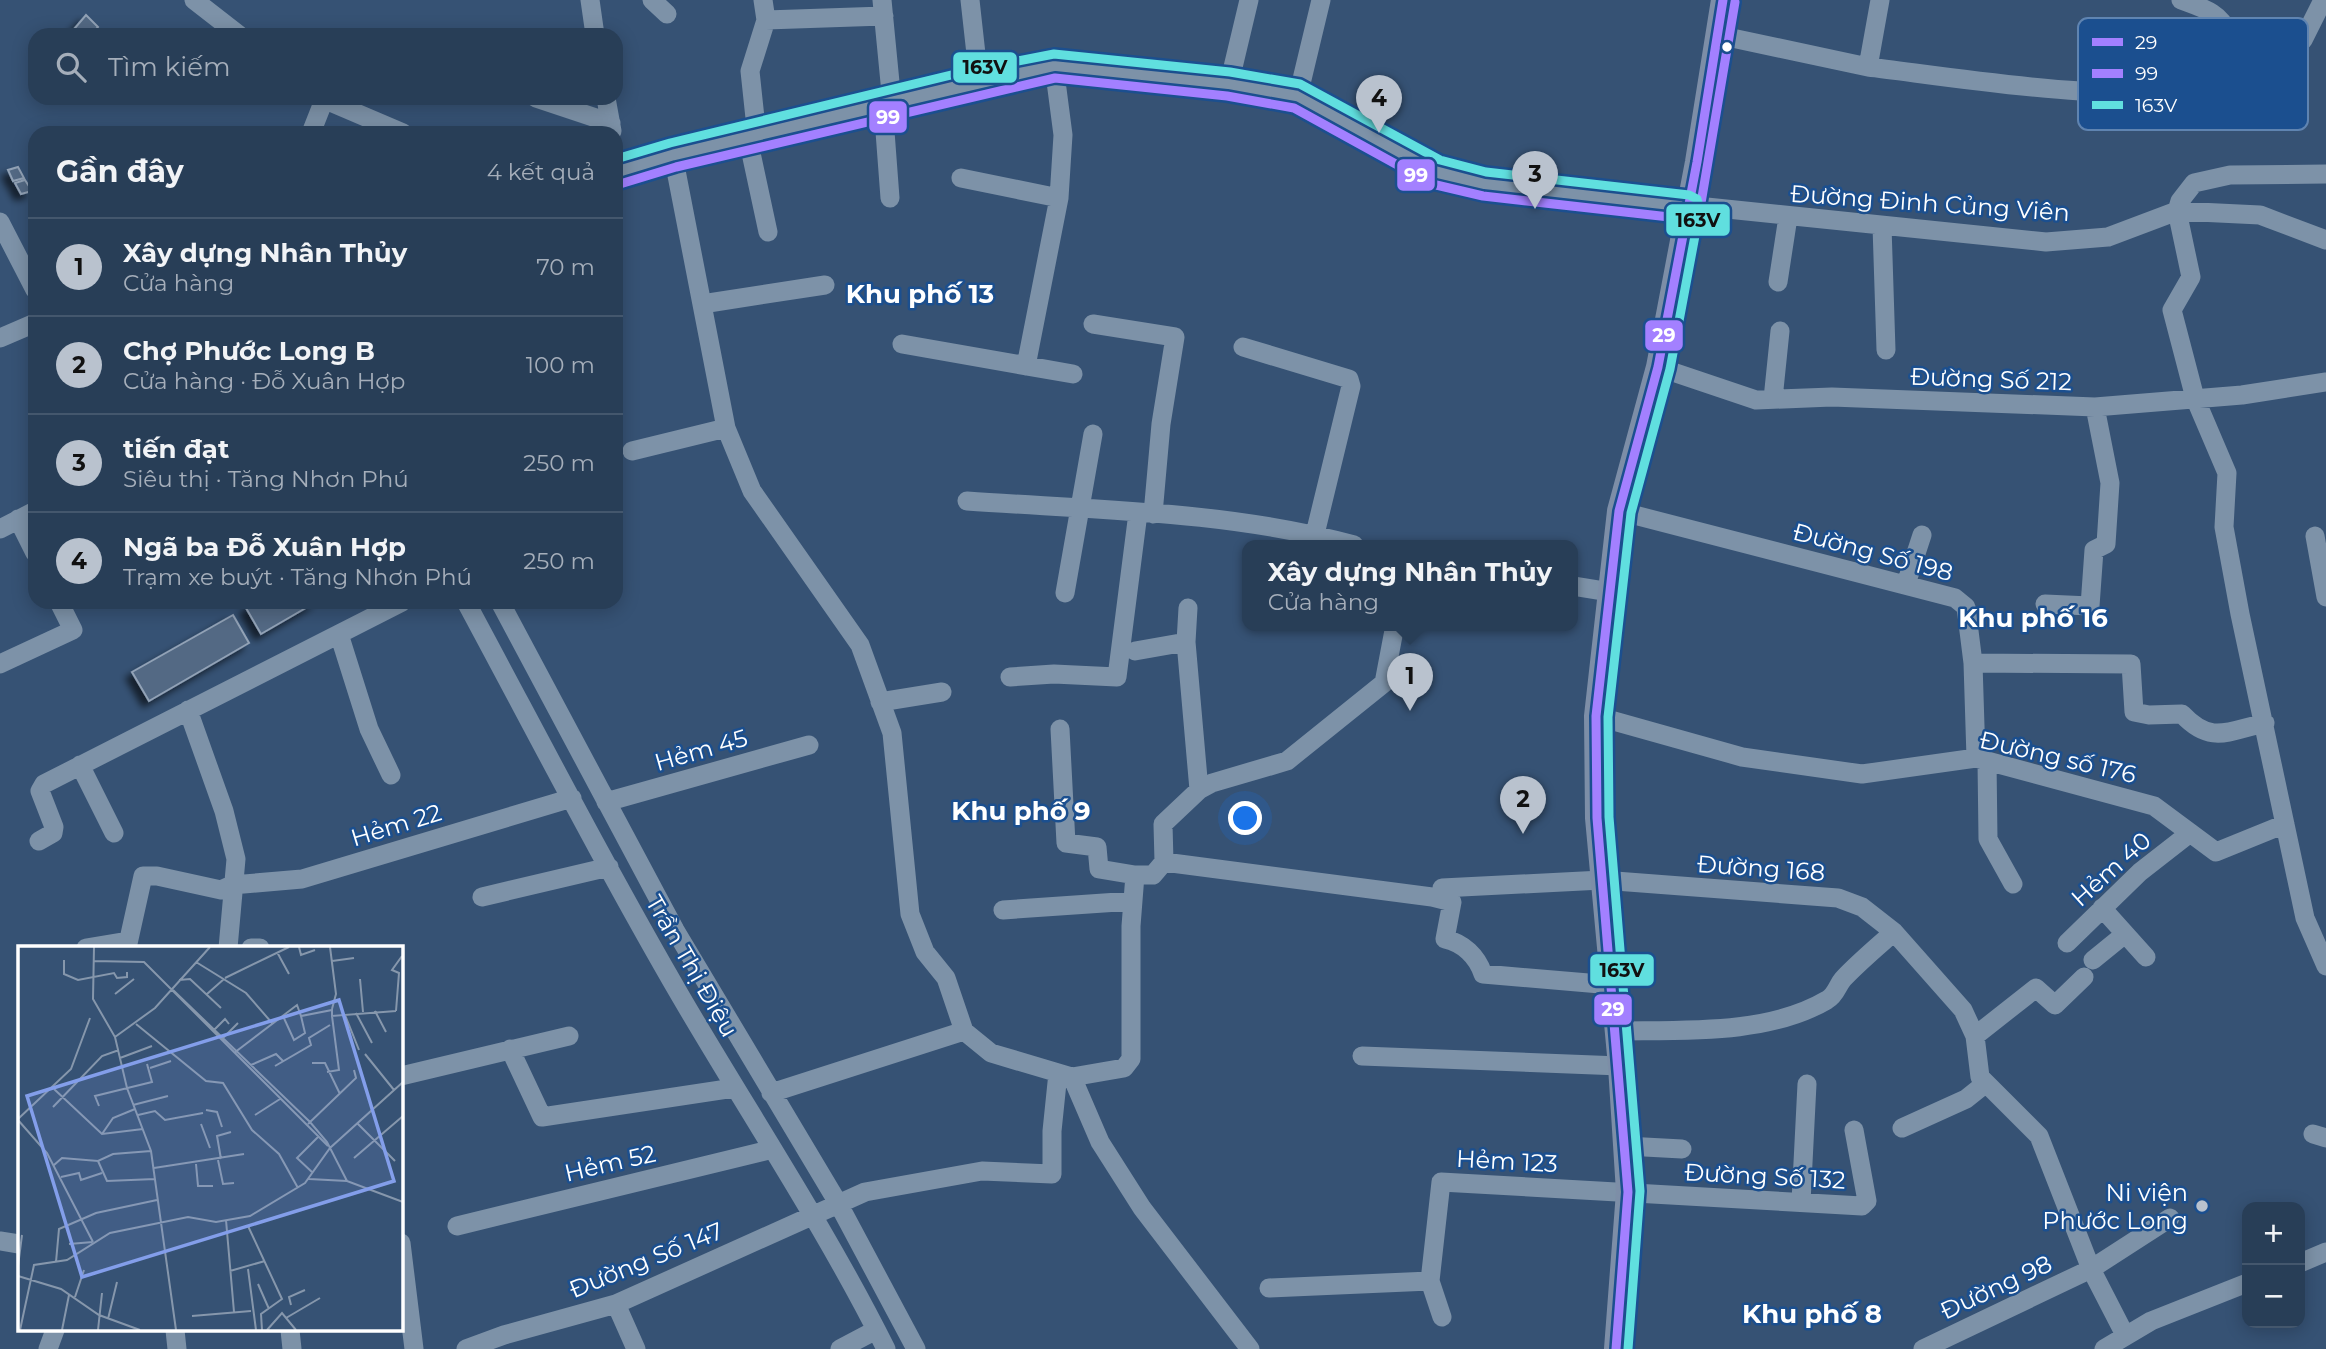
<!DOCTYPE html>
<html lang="vi">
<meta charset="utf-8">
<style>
body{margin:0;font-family:Montserrat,sans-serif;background:#30455d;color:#f1f3f6}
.controls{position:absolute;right:21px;bottom:21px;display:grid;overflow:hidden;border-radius:14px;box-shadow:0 4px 18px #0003}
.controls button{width:63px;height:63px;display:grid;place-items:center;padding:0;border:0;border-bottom:2px solid #44576d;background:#283e57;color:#f1f3f6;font:35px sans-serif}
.you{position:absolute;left:1246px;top:819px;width:24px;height:24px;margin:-18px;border:5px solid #fff;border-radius:50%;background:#1a73e8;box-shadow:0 0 0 10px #1a73e833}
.badge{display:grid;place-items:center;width:46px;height:46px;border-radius:50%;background:#b9c2ce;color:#111;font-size:23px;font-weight:700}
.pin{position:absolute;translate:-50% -58px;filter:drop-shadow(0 2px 4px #0008)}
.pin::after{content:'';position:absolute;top:37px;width:24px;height:21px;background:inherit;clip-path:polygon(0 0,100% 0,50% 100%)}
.popup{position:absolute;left:1242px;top:540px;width:336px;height:91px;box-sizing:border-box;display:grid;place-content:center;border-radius:14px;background:#283e57;filter:drop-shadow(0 2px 5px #0005);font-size:23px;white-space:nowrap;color:#a5aeba}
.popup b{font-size:26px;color:#f1f3f6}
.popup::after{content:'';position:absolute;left:50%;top:100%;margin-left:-14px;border:14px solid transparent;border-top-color:#283e57}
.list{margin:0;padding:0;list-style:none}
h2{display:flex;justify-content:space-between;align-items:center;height:91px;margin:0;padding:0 28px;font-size:30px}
h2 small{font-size:23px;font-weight:400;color:#a5aeba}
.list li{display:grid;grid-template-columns:46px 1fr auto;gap:21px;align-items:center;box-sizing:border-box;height:98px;padding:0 28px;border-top:2px solid #44576d}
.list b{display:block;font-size:26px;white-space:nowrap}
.list p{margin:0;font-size:23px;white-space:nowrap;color:#a5aeba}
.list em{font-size:23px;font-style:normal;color:#a5aeba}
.icon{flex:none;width:38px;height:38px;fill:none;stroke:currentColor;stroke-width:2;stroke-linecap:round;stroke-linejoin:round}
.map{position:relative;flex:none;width:2326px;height:1349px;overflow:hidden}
.search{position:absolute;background:#283e57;box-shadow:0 4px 18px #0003;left:28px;top:28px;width:595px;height:77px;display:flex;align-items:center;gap:18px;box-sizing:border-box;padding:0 24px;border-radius:21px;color:#a5aeba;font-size:26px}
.panel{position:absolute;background:#283e57;box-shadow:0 4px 18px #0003;left:28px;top:126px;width:595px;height:483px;border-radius:21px}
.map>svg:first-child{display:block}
.building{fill:#526984;stroke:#92a2b6;stroke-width:2;filter:url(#shadow)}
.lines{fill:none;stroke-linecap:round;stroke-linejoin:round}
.minor{stroke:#7d92a8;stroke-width:19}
.major{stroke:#7d8ea7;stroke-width:24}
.bus-1-casing{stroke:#1b4f8f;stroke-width:14}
.bus-2-casing{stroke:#1b4f8f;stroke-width:14}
.bus-3-casing{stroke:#1b4f8f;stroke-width:14}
.bus-1{stroke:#a380ff;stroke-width:9}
.bus-2{stroke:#a380ff;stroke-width:9}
.bus-3{stroke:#60dfdf;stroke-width:9}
.bus-dot{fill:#fff;stroke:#1b4f8f;stroke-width:2.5}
.poi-dot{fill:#b9c2ce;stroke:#1b4f8f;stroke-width:2.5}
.labels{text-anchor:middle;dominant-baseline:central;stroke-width:5;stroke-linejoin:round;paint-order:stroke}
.street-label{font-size:24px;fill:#fff;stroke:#1b4f8f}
.poi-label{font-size:24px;fill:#fff;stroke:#1b4f8f;text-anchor:end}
.neighbourhood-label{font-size:26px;font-weight:bold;fill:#fff;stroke:#1b4f8f}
.inset-road{fill:none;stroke:#8697ac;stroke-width:2}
.view{fill:#839eea;fill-opacity:0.15;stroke:#839eea;stroke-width:3.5}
.inset-edge{fill:none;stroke:#fff;stroke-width:3.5}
.key{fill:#1b4f8f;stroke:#5f84b1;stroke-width:2}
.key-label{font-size:19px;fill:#fff}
.line-badge{stroke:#1b4f8f;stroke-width:2.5}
.badge-label{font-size:19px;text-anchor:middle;font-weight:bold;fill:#fff}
.pale-badge-label{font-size:19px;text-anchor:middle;font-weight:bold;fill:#111}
</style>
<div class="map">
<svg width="2326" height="1349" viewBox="0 0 2326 1349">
<defs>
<filter id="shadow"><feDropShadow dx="-6" dy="6" stdDeviation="3.5" flood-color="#0009"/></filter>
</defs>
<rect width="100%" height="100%" fill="#365274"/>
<path class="building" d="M 86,15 L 98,27 L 90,35 L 69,35 Z
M 18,167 L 24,178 L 13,181 L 8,170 Z
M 25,180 L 32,191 L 21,194 L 15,183 Z
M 255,602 L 316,602 L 261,634 L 246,608 Z
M 233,615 L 249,643 L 149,701 L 132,672 Z"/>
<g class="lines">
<path class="minor" d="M 194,0 L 239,35
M 590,0 L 595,35
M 652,0 L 667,14
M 882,0 L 892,103
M 970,0 L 979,81
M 766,20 L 884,16
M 1718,35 L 1868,67 L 1880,0
M 2303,40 L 2323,0
M 1868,67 C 1940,75 2155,112 2212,79 C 2229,70 2232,49 2227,32 C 2221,12 2199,7 2181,0
M 1229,84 L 1249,0
M 1298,96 L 1321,0
M 321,98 L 403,133
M 536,98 L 611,123
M 606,98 L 612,131
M 883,105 L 890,198
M 311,133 L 324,100
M 757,137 L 750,71 L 766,20 L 763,0
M 748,139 L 768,232
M 673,155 L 726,428 L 752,491 L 860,645 L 892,733 L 910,914 L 925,952 L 946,978 L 964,1031
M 616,172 L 673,155 L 757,137 L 979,81 L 1054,66 L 1229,84 L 1298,96 L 1435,172 L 1484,184 L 2046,242 L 2108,237 L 2177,211 L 2260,215 L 2326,240
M 2326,174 L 2230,175 L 2194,183 L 2180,201 L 2177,211 L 2191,277 L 2172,310 L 2195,398 L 2227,473 L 2224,527 L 2240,614 L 2305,918 L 2326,966
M 961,178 L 1059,198
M 0,222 L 35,290
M 1882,226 L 1886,350
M 1778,282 L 1788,217
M 702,304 L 825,285
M 1093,324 L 1175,337 L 1161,424 L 1153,514
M 0,338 L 35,323
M 902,344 L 1073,374
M 1243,347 L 1349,379 L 1351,386 L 1315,534
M 1026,366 L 1059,198 L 1063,135 L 1054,66
M 1658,367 L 1756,400 L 1832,397 L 2095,407 L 2242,395 L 2326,382
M 1773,399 L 1780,331
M 632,451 L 726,428
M 967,501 C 1096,510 1229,511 1354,545
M 1619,511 L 1955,598 L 1966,607 L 1973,663 L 1976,758
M 18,519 L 35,553
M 0,529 L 35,511
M 2315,536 L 2326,597
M 1906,584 L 1922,535
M 1573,586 L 1610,592
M 1065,593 L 1093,434
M 466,602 C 537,734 606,868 681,997 C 750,1115 825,1227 886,1349
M 500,602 L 675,930 L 838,1203 L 916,1349
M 2045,604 L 2090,606 L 2094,550 L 2106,544 L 2110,483 L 2095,407
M 1188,608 L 1186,642 L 1199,790
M 339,634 L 369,729 L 391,775
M 1135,651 L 1186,642
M 1973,663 L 2131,664 L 2134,712 L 2149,715 L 2182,714 C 2211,745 2228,731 2265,723
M 0,664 L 73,630 L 59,602
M 1010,677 L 1054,674 L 1117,677 L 1138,513
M 880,702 L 942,692
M 188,710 L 224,811 L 236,859 L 228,948
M 1596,716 L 1742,757 L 1862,774 L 1976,758 L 2154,806 L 2216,852 L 2285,824
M 1060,729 L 1066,843 L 1097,847 L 1099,869 L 1135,875
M 1987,761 L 1988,839 L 2013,884
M 80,765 L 114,833
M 606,802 L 809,745
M 39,841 L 53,833 L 54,827 L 40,791 L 44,784 L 402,602
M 1164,862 L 1432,897 L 1452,902 L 1445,939 C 1463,943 1477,956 1483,974 L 1612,985
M 1164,862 L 1163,824 L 1199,790 L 1212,783 L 1287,761 L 1384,683 L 1395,625
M 1442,888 L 1602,880 L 1838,898 L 1862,907 L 1894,932 L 1963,1010 L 1975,1036 L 1980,1077 L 2039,1136 L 2091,1269 L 2125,1335
M 482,897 L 609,867
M 2102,908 L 2146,957
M 1003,910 L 1133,901
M 2067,943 L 2140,872 L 2190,833
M 86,948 L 128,941
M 127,948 L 143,876 L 157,876 L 221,890 L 232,885 L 302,879 L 572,798
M 251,948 L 260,948
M 2093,960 L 2125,934
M 964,1031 L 991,1053 L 1072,1077 L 1100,1142 L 1142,1208 L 1250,1349
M 1617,1031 C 1683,1030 1768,1035 1827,1000 C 1836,995 1837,986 1843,979 C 1859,962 1877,947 1894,932
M 1975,1036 L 2036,988 L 2055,1005 L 2084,977
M 510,1049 L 542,1117 L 734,1088
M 1362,1056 L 1620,1066
M 401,1076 L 569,1036
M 1072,1077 L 1124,1068 L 1131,1059 L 1131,926 L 1135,875 L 1153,875 L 1164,862
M 771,1093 L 964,1031
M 1902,1128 L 1966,1099 L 1986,1083
M 2313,1134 L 2326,1138
M 1626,1146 L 1682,1149
M 1801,1202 L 1807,1084
M 457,1226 L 773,1149
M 0,1241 L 19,1244
M 401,1243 L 414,1349
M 2300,1263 L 2326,1252
M 1269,1288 L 1430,1281
M 616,1304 L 636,1349
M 1442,1317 L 1430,1281 L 1441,1182 L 1862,1206 L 1867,1201 L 1854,1130
M 175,1330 L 177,1349
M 290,1330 L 292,1349
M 48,1349 L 55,1330
M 466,1349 L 504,1335 L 616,1304 L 865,1192 L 982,1171 L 1052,1174 L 1052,1131 L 1058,1073
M 840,1349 L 876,1330
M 1923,1349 L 2091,1269 L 2170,1218
M 2104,1349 L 2151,1321 L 2247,1283"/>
<path class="major" d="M 1616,1349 L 1628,1192 L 1620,1066 L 1597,818 L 1596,716 L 1619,511 L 1658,367 L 1697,162 L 1723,0"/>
<g class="bus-1-casing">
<path id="bus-1" d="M 1616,1349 L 1628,1192 L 1597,818 L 1596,716 L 1619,511 L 1658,367 L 1697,162 L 1723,0"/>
</g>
<g class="bus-2-casing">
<path id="bus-2" d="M 620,184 L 676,167 L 1055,78 L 1227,96 L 1294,108 L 1432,184 L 1483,196 L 1687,219
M 1700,209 L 1735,2"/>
</g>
<g class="bus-3-casing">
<path id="bus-3" d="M 616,159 L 670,143 L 976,69 L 1054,54 L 1230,72 L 1300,84 L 1440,160 L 1486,172 L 1689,195 L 1697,199 L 1700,209 L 1670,369 L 1631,513 L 1608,717 L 1609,817 L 1640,1191 L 1628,1349"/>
</g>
<use href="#bus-1" class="bus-1"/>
<use href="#bus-2" class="bus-2"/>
<use href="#bus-3" class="bus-3"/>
</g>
<circle class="bus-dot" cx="1727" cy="47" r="6"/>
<circle class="poi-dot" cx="2202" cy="1206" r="7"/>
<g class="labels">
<g class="street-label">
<text transform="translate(1930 203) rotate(4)">Đường Đinh Củng Viên</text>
<text transform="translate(1991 379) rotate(2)">Đường Số 212</text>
<text transform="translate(1873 552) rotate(15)">Đường Số 198</text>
<text transform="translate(701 750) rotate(-16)">Hẻm 45</text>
<text transform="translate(2058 757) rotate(13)">Đường số 176</text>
<text transform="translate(396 825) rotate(-17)">Hẻm 22</text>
<text transform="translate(1761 868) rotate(4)">Đường 168</text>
<text transform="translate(2111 869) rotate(-42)">Hẻm 40</text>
<text transform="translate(692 966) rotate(60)">Trần Thị Điệu</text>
<text transform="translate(1507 1161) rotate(3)">Hẻm 123</text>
<text transform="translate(610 1163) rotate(-13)">Hẻm 52</text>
<text transform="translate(1765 1176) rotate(3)">Đường Số 132</text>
<text transform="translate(646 1260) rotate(-22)">Đường Số 147</text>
<text transform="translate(1996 1287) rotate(-25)">Đường 98</text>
</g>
<g class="poi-label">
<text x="2188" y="1192">Ni viện<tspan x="2188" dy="28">Phước Long</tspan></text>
</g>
<g class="neighbourhood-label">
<text x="920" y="294">Khu phố 13</text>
<text x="2033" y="618">Khu phố 16</text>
<text x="1021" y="811">Khu phố 9</text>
<text x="1812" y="1314">Khu phố 8</text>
</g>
</g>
<g transform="translate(18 946)">
<rect width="385" height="385" fill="#365274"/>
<path class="inset-road" d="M 76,1 L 75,53 L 97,91 L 109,142 L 133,205 L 158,384M 281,1 L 283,9 L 297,4M 312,1 L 318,48 L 314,63M 259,6 L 271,28M 46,14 L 46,28 L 60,34 L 96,27 L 99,32 L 109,31 L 109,26M 75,15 L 126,16 L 310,200M 314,15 L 336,12M 178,16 L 228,47 L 254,77M 207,32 L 271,1M 342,33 L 345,66M 161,34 L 172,33 L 203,62M 155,44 L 292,176 L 309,196 L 329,235M 97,48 L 116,33M 189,48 L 206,33M 357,65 L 368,86M 378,65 L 381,27 L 374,24 L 384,10M 338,67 L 354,97M 327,69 L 341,104M 265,70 L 276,94 L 287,87 L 283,70M 118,78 L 188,135 L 205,137 L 234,184 L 261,208 L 280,242M 196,84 L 207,73 L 211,78M 97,91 L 137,62 L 192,1M 204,93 L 220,77M 216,107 L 279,59 L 283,70 L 314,64 L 314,70 L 378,65M 347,108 L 376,144M 102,112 L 134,100M 294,117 L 307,117 L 322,148M 233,119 L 258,108 L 265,115M 257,120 L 293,99 L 291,92 L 312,79M 132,122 L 153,115M 309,126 L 321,124 L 314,70M 36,143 L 84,188 L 125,183M 115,159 L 150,150M 81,160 L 77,150 L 134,136 L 129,118M 35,161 L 84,110 L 101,104M 188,164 L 199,166 L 204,181M 120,169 L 137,165 L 147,174 L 185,167M 237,169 L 262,153M 0,173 L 53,123 L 72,72M 0,174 L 29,207 L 75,296M 183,178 L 192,202M 290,178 L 338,132 L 336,124M 340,178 L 377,215M 84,188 L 95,172 L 117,163M 336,212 L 385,170M 203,213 L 199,190 L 213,186M 200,214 L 205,238 L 216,237M 80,215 L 89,235 L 137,233M 178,218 L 180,240 L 195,240M 36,219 L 44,212 L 80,215 L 95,208 L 133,205M 136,222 L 226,208M 295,227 L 279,212 L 300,191M 43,231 L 61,227 L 63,234 L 84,227M 291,233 L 329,235 L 385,256M 208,274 L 216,366M 230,280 L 264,353 L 243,368 L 244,384M 51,298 L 75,296M 38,316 L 41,283 L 78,267 L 139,254M 0,320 L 4,289M 230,323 L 238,384M 212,325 L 247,315M 0,330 L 43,343 L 81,369 L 122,384M 240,338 L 251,363M 57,351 L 66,324M 273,359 L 271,351 L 287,344M 174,370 L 233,365M 268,372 L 302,352M 90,373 L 99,336M 2,384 L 16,319 L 49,314 L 92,287 L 170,271 L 198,276 L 232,270 L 287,237 L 312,202 L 385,136M 44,384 L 51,349M 80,384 L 84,347M 249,384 L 264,367 L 278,384"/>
<path class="view" d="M 321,54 L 376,235 L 64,331 L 9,150 Z"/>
<rect width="385" height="385" class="inset-edge"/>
</g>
<rect x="2078" y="18" width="230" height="112" rx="10" class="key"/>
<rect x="2092" y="38" width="31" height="8" fill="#a380ff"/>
<rect x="2092" y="69" width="31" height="9" fill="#a380ff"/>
<rect x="2092" y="101" width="31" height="8" fill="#60dfdf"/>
<g class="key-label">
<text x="2135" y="49">29</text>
<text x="2135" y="80">99</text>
<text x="2135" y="112">163V</text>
</g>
<g class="line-badge">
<rect x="952" y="51" width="66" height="33" rx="7" fill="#60dfdf"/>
<rect x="868" y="100" width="40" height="34" rx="7" fill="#a380ff"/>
<rect x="1396" y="158" width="40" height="34" rx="7" fill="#a380ff"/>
<rect x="1665" y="203" width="66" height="34" rx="7" fill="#60dfdf"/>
<rect x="1644" y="319" width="40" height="33" rx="7" fill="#a380ff"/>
<rect x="1589" y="953" width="66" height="34" rx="7" fill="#60dfdf"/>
<rect x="1593" y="993" width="40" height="33" rx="7" fill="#a380ff"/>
</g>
<g class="badge-label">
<text x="888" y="124">99</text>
<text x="1416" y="182">99</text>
<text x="1664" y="342">29</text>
<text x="1613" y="1016">29</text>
</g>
<g class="pale-badge-label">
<text x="985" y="74">163V</text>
<text x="1698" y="227">163V</text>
<text x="1622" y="977">163V</text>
</g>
</svg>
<div class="controls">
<button>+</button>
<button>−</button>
</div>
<div class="you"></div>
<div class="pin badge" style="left:1410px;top:711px">1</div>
<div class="popup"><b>Xây dựng Nhân Thủy</b>Cửa hàng</div>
<div class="pin badge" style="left:1523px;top:834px">2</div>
<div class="pin badge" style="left:1535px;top:209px">3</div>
<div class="pin badge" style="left:1379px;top:133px">4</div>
<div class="search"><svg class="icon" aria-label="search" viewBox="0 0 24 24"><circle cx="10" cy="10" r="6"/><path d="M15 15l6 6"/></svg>Tìm kiếm</div>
<section class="panel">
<h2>Gần đây<small>4 kết quả</small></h2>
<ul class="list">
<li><span class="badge">1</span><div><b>Xây dựng Nhân Thủy</b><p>Cửa hàng</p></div><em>70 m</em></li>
<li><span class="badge">2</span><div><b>Chợ Phước Long B</b><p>Cửa hàng · Đỗ Xuân Hợp</p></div><em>100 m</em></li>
<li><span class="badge">3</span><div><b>tiến đạt</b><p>Siêu thị · Tăng Nhơn Phú</p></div><em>250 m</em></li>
<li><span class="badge">4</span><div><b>Ngã ba Đỗ Xuân Hợp</b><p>Trạm xe buýt · Tăng Nhơn Phú</p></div><em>250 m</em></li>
</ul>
</section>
</div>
